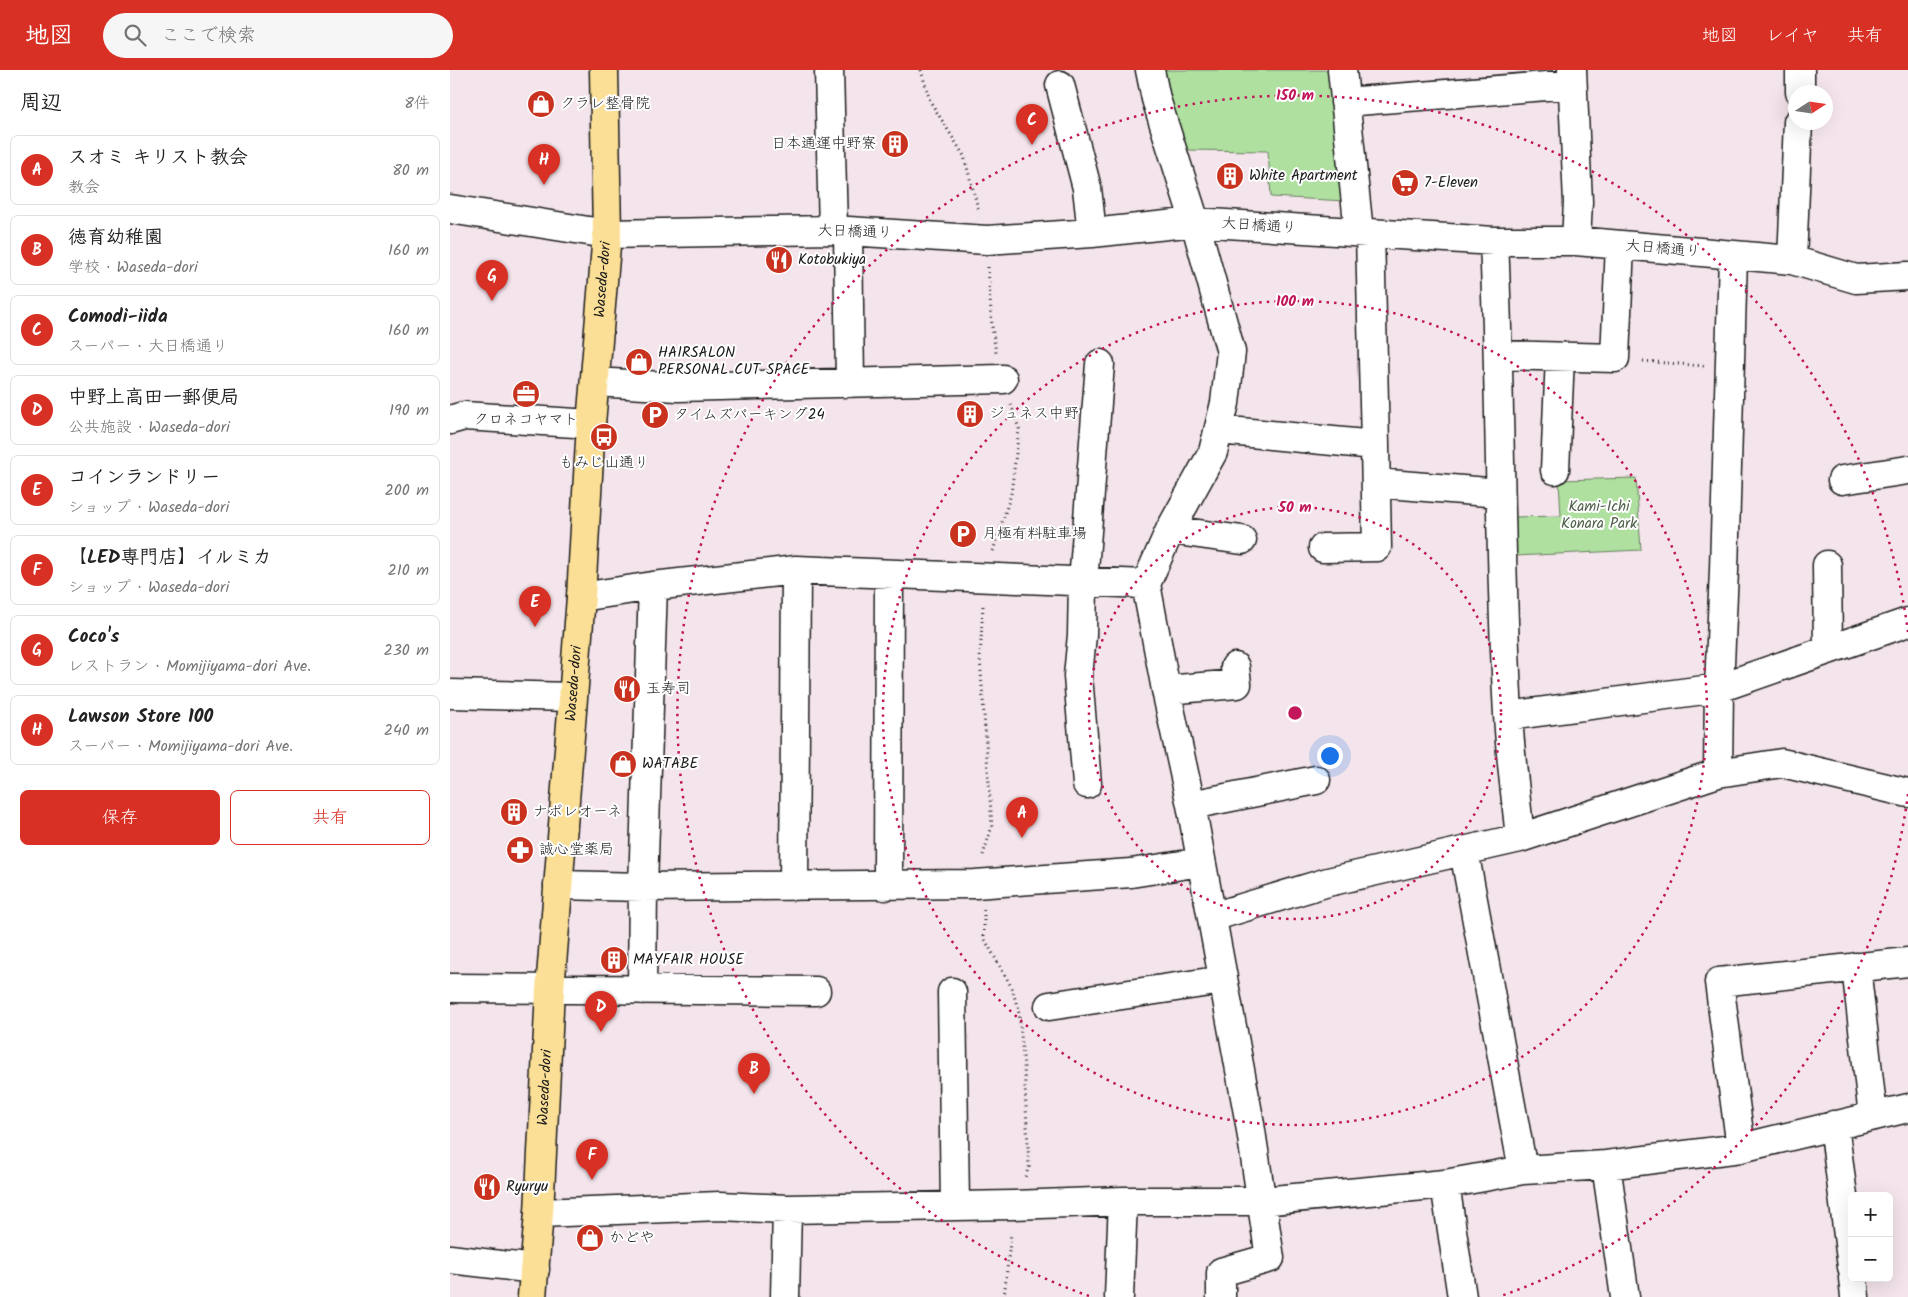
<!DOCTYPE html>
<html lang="ja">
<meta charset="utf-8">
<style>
body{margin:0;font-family:Kalam,"Klee One",sans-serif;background:#f6f6f6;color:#222}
.controls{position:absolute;right:15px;bottom:15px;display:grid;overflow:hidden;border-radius:8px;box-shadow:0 5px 20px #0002}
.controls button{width:45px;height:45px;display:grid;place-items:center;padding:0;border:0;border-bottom:1px solid #e0e0e0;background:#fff;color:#222;font:25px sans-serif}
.compass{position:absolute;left:1338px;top:15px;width:45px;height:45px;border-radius:50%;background:#fff;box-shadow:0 5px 20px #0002;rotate:78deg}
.you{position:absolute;left:879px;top:685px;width:18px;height:18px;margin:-12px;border:4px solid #fff;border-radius:50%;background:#1a73e8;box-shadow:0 0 0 8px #1a73e833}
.badge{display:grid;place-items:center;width:32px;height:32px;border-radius:50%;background:#d93025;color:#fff;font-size:16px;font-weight:700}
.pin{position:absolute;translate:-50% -41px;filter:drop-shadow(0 1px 2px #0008)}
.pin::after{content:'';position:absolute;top:26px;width:18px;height:15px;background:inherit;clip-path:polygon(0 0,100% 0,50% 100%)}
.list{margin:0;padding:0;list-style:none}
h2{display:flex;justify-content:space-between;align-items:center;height:65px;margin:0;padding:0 20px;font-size:21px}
h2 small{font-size:16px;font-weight:400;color:#767676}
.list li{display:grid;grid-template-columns:32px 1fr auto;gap:15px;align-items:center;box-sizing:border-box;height:70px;margin:0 10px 10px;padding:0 10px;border:1px solid #e0e0e0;border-radius:8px}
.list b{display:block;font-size:19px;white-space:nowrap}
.list p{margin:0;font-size:16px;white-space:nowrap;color:#767676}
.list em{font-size:16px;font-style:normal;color:#767676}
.actions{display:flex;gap:10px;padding:15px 20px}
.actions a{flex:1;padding:11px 0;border:1px solid #d93025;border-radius:8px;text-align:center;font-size:18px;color:#d93025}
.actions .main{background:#d93025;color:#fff}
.icon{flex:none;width:28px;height:28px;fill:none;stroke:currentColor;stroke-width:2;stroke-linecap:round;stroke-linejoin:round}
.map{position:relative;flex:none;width:1458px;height:1227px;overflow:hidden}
header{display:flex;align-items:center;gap:30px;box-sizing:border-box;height:70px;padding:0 25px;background:#d93025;color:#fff}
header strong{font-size:24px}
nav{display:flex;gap:28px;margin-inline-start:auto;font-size:18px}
.search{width:350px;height:45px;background:#f6f6f6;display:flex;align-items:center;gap:12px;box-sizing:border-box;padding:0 18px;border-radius:28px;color:#767676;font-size:19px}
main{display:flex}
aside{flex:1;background:#fff}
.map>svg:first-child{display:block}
.green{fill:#afe0a0;stroke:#667e5e}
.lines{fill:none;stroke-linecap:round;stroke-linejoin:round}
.minor-casing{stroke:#1c1c1c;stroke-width:31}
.major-casing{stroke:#1c1c1c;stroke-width:31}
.path{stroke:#1c1c1c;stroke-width:3;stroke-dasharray:1 4;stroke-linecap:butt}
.minor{stroke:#fff;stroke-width:28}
.major{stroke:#fbdf96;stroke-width:28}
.ring{fill:none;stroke:#c2185b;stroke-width:2.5;stroke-dasharray:2.5 5}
.labels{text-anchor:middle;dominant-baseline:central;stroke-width:4;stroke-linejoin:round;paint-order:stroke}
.poi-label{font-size:15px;fill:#1c1c1c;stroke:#fff;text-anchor:start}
.street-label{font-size:15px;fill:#1c1c1c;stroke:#fff}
.park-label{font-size:15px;fill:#4f614a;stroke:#fff}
.centre{fill:#c2185b;stroke:#fff;stroke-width:2.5}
.ring-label{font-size:15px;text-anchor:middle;font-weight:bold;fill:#c2185b;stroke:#fff;stroke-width:4;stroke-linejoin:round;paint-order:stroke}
</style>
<header>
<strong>地図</strong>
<div class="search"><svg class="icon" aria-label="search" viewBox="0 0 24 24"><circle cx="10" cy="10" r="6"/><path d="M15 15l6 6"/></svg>ここで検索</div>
<nav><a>地図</a><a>レイヤ</a><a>共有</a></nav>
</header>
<main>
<aside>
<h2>周辺<small>8件</small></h2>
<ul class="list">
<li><span class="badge">A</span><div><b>スオミ キリスト教会</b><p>教会</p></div><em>80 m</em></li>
<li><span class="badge">B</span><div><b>徳育幼稚園</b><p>学校 · Waseda-dori</p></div><em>160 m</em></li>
<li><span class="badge">C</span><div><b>Comodi-iida</b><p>スーパー · 大日橋通り</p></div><em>160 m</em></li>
<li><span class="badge">D</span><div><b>中野上高田一郵便局</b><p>公共施設 · Waseda-dori</p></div><em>190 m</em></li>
<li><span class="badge">E</span><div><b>コインランドリー</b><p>ショップ · Waseda-dori</p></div><em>200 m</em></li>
<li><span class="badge">F</span><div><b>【LED専門店】イルミカ</b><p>ショップ · Waseda-dori</p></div><em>210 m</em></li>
<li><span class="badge">G</span><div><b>Coco's</b><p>レストラン · Momijiyama-dori Ave.</p></div><em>230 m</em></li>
<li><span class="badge">H</span><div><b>Lawson Store 100</b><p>スーパー · Momijiyama-dori Ave.</p></div><em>240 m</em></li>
</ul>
<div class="actions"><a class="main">保存</a><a>共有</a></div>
</aside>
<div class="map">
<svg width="1458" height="1227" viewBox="0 0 1458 1227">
<rect width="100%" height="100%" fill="#f4e4eb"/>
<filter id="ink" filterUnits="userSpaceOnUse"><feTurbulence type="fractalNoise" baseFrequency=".02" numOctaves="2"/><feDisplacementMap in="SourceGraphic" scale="10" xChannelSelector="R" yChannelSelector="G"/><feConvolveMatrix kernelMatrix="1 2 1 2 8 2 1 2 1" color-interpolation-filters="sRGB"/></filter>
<g filter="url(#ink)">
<path class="green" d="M 711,0 L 882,0 L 896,131 L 821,127 L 818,81 L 732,80 Z
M 1186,408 L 1191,480 L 1065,486 L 1062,447 L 1111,446 L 1109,410 Z"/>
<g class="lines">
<g class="minor-casing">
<path id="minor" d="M 379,0 L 383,160
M 700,0 L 706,29 L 745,152 L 781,282 L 775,333 L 763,382 L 720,460 L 696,514 L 716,620 L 741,735 L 800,1054 L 820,1188 L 771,1202 L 771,1227
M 892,0 L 909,162
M 1122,0 L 1128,132 L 1126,171
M 1350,0 L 1350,22
M 610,15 L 637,118 L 642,163
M 895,32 L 1122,14
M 0,139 L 157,164 L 383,160 L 537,170 L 642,163 L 745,152 L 1044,171 L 1126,171 L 1342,190 L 1406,209 L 1458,206
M 398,161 L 400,313
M 920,163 L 925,375
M 1044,171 C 1051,328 1049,486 1058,644 C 1060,685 1066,727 1070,768
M 1342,190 L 1348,52
M 1049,285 L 1165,288 L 1170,175
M 145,312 L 228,317 L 553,309
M 0,350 L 14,346 L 141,354
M 769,360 L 925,375 L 927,477 L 873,478
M 1105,400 L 1110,287
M 1392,410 L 1458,400
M 926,413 L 1050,423
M 720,460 L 792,470
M 1377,495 L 1378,580
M 131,527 L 203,516 L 346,500 L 696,514
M 716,620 L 787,614 L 785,597
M 0,624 L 122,627
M 1058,646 L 1269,618 L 1458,552
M 1268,703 L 1269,618 L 1274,500 L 1283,186
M 637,714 L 628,606 L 632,565 L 633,513 L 650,294
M 741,735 L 866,710
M 1014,781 L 1073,1100
M 108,815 L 193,817 L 525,814 L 681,803 L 751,792
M 344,816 L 346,500
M 435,816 L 438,806 L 439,505
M 762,847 L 878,812 L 1070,768 L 1268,703 L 1332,693 L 1458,723
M 1406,897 L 1423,1046
M 0,918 L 366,921
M 192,920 L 193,817 L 203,516
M 502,922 L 505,1136
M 599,936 L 773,910
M 1384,1055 L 1402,1197
M 1291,1078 L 1269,912 L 1458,892
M 1156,1095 L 1175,1227
M 995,1114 L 1012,1227
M 89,1143 L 270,1136 L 337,1139 L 563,1135 L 673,1131 L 812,1131 L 995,1114 L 1073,1100 L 1156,1095 L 1291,1078 L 1458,1038
M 0,1189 L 85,1199
M 1403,1208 L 1405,1227
M 335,1227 L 337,1139
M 669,1227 L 673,1131"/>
</g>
<g class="major-casing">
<g id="major">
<path id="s1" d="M 82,1227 L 89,1143 L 100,920 L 131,527 L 141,354 L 157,164 L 154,0"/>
</g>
</g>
<path class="path" d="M 471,0 L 480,31 L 514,86 L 529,142
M 538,197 L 542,257 L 546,283
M 1193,291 L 1254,296
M 543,481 L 561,424 L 569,359 L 561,334
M 533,536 L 530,588 L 542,756 L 533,785
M 534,840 L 534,868 L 562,918 L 569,943 L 574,996 L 579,1097 L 575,1107
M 554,1227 L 561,1163"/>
<use href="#minor" class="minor"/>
<use href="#major" class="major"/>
</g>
</g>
<g class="ring">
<circle cx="845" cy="643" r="206"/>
<circle cx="845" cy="643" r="412"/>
<path d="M1458 724A618 618 0 0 1 1051 1226M639 1226A618 618 0 1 1 1458 562"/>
</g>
<defs>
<g id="shop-disc" transform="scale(1.4375)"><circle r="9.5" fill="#c8321e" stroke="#fff"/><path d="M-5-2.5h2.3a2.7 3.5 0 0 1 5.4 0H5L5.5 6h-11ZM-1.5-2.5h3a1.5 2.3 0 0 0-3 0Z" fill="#fff"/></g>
<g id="building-disc" transform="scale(1.4375)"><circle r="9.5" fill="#c8321e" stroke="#fff"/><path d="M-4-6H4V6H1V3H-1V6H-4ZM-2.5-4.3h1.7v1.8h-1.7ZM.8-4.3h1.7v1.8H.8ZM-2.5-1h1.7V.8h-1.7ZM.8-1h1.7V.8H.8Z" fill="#fff"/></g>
<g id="supermarket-disc" transform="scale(1.4375)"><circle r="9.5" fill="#c8321e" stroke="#fff"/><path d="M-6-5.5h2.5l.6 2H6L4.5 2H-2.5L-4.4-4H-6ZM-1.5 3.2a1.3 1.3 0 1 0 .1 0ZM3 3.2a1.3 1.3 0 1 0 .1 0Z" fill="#fff"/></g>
<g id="restaurant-disc" transform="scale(1.4375)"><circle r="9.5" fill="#c8321e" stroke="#fff"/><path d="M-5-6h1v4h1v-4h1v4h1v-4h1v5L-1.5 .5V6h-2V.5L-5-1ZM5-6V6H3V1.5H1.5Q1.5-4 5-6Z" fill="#fff"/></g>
<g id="office-disc" transform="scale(1.4375)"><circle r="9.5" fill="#c8321e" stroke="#fff"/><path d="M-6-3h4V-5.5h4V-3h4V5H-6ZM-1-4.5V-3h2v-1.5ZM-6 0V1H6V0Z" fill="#fff"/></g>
<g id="parking-disc" transform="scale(1.4375)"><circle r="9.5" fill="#c8321e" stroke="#fff"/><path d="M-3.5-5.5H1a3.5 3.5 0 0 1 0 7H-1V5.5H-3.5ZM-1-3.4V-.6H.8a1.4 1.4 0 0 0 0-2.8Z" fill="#fff"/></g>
<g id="bus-disc" transform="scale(1.4375)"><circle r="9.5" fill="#c8321e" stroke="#fff"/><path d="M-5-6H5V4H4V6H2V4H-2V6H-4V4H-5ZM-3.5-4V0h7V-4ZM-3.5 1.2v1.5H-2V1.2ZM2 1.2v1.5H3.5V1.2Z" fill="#fff"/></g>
<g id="pharmacy-disc" transform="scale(1.4375)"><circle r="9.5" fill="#c8321e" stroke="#fff"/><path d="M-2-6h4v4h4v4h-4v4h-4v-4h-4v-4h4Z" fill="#fff"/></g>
</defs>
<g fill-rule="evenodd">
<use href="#shop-disc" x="91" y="34"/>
<use href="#building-disc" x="445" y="74"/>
<use href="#building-disc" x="780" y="106"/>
<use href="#supermarket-disc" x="955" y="113"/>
<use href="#restaurant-disc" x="329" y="190"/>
<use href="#shop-disc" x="189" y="292"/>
<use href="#office-disc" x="76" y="324"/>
<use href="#building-disc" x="520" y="344"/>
<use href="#parking-disc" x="205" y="345"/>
<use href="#bus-disc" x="154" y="367"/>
<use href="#parking-disc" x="513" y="464"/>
<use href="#restaurant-disc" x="177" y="619"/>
<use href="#shop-disc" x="173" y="694"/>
<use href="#building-disc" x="64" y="742"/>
<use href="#pharmacy-disc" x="70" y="780"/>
<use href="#building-disc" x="164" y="890"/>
<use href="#restaurant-disc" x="37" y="1117"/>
<use href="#shop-disc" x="140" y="1168"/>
</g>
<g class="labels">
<g class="poi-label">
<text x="110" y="34">クラレ整骨院</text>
<text x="426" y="74" text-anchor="end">日本通運中野寮</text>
<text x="799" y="106">White Apartment</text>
<text x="974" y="113">7-Eleven</text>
<text x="348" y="190">Kotobukiya</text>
<text x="208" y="283">HAIRSALON<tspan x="208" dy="17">PERSONAL CUT SPACE</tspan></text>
<text x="539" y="344">ジュネス中野</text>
<text x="224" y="345">タイムズパーキング24</text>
<text x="76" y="350" text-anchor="middle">クロネコヤマト</text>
<text x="154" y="393" text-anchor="middle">もみじ山通り</text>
<text x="532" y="464">月極有料駐車場</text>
<text x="196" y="619">玉寿司</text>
<text x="192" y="694">WATABE</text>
<text x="83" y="742">ナポレオーネ</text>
<text x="89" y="780">誠心堂薬局</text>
<text x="183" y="890">MAYFAIR HOUSE</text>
<text x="56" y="1117">Ryuryu</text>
<text x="159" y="1168">かどや</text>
</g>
<g class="street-label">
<text transform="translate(809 156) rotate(4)">大日橋通り</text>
<text transform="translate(405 162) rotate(2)">大日橋通り</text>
<text transform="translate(1213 179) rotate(5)">大日橋通り</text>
<text stroke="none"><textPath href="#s1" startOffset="1020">Waseda-dori</textPath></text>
<text stroke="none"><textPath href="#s1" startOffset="615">Waseda-dori</textPath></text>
<text stroke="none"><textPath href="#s1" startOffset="210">Waseda-dori</textPath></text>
</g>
<g class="park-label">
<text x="1149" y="437">Kami-Ichi<tspan x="1149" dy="17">Konara Park</tspan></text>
</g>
</g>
<circle cx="845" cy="643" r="8" class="centre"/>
<g class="ring-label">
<text x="845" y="30">150 m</text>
<text x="845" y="236">100 m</text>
<text x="845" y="442">50 m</text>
</g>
</svg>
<div class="controls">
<button>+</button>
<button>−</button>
</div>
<svg class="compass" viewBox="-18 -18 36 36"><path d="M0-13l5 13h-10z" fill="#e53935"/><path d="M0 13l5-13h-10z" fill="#767676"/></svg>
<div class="you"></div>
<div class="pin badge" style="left:572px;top:768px">A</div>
<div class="pin badge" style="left:304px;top:1024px">B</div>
<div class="pin badge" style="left:582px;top:75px">C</div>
<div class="pin badge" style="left:151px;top:962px">D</div>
<div class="pin badge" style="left:85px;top:557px">E</div>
<div class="pin badge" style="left:142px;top:1110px">F</div>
<div class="pin badge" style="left:42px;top:231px">G</div>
<div class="pin badge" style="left:94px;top:115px">H</div>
</div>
</main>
